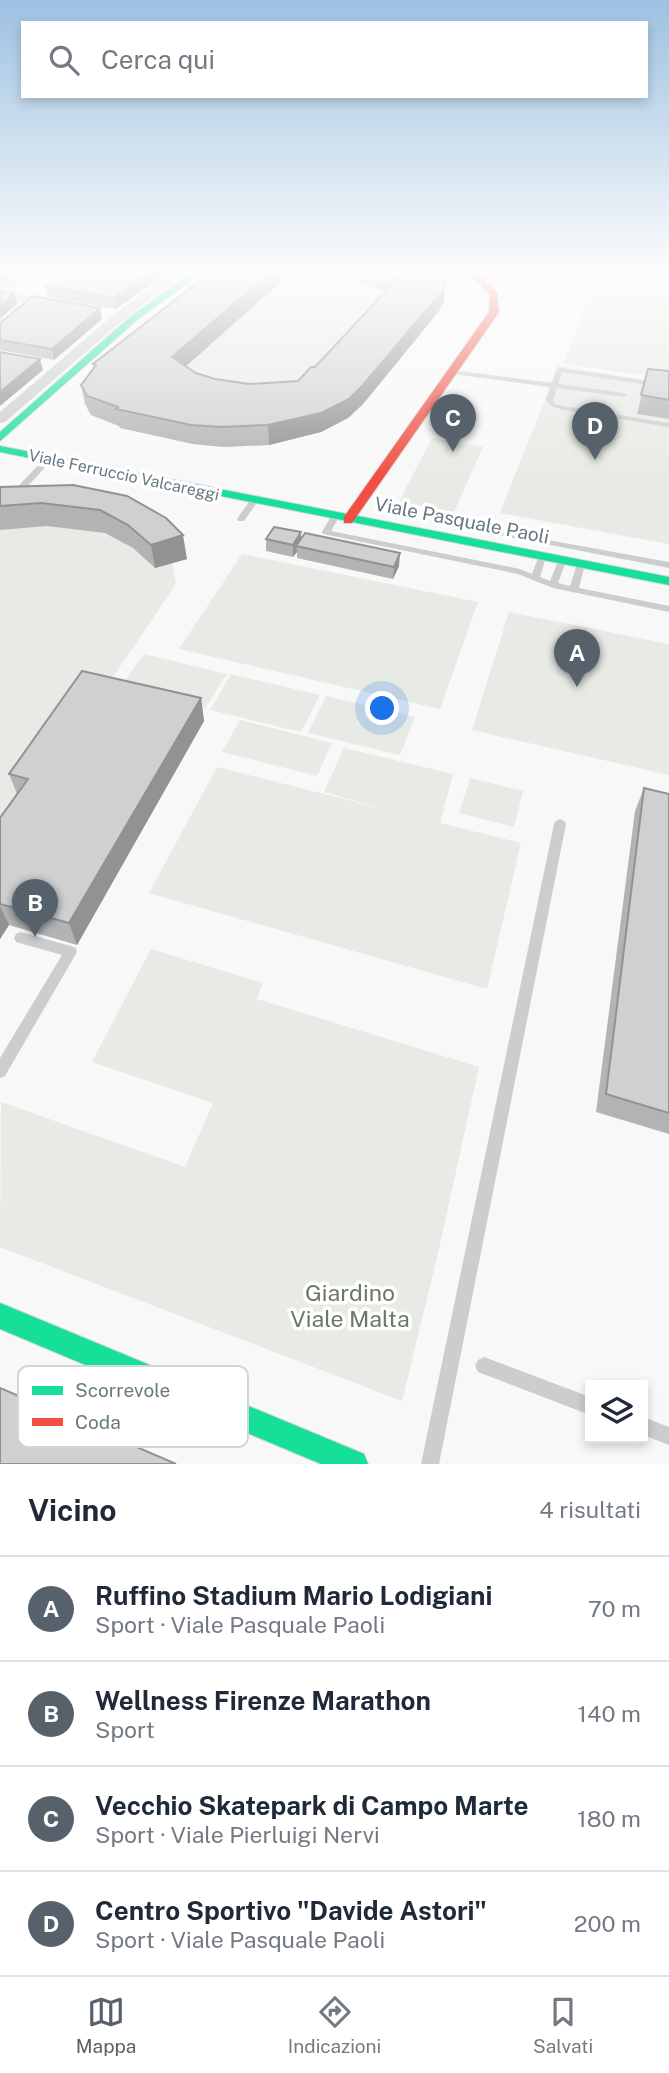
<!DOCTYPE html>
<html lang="it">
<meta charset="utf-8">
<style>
body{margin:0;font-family:"Public Sans",sans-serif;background:#f2f2f3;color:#1f2937}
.controls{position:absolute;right:21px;bottom:21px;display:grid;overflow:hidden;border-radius:0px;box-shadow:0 4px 10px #0003}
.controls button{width:63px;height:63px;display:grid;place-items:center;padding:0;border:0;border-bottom:2px solid #e0e1e3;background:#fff;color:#1f2937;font:35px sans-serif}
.you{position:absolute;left:383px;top:709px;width:24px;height:24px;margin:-18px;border:5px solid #fff;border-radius:50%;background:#1a73e8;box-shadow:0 0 0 10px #1a73e833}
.badge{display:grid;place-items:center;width:46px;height:46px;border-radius:50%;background:#56616b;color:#fff;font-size:23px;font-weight:700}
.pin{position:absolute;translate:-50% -58px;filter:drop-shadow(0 2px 4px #0008)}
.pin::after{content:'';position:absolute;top:37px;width:24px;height:21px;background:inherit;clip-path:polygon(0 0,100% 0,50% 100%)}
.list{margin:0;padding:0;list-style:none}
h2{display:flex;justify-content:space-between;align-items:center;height:91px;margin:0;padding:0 28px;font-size:30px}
h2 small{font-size:23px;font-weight:400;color:#747a83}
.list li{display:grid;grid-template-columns:46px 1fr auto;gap:21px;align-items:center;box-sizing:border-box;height:105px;padding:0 28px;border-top:2px solid #e0e1e3}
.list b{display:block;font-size:26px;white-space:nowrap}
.list p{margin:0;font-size:23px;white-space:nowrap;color:#747a83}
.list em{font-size:23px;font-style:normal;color:#747a83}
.icon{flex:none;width:38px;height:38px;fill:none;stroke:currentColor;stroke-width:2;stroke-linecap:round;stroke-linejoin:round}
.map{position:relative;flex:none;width:669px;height:1464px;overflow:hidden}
.search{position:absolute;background:#fff;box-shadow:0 4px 10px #0003;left:21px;right:21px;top:21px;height:77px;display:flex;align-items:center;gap:18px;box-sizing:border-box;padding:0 24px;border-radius:0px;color:#747a83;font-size:26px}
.sheet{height:511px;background:#fff}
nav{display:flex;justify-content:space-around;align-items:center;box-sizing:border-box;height:98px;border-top:2px solid #e0e1e3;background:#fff;font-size:19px;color:#747a83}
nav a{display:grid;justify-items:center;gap:4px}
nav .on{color:#56616b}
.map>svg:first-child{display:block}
.green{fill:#e8eae5}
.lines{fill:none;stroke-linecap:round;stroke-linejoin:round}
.fast-casing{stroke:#d4d5d6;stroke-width:2}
.jam-casing{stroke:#d4d5d6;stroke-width:2}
.lane{fill:#cbcdce;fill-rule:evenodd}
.street{fill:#cbcdce;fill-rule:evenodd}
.fast{fill:#16e098;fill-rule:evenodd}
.jam{fill:#f24e42;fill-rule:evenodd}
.wall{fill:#b2b3b4;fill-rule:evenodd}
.shaded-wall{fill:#919292}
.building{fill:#cfd0d1;stroke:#919292;stroke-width:2}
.labels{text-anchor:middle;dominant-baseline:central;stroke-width:7;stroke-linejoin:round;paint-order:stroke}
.far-street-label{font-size:16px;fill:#667881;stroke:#fff}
.street-label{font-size:19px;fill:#667881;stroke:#fff}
.near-park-label{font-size:23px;fill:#6a7964;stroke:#fff}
.key{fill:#fff;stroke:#d1d6d9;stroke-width:2}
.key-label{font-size:19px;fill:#667881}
</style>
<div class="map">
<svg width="669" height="1464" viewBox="0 0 669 1464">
<rect width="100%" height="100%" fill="#f8f8f8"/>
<path class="green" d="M 234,272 L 427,272 C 440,285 448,293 439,311 L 353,414 L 321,432 L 269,445 L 224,447 L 193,444 L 120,428 L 123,424 L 101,419 L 88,412 L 86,400 Z
M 516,272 L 669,272 L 669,379 L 564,364 L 589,297 L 576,292 L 576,289 L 512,281 Z
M 556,365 L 669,384 L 669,544 L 500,513 L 549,389 L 544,386 L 547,381 L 552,380 Z
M 432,438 L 483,447 L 454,512 L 399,502 Z
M 0,511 L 170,541 L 187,559 L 172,563 L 176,583 L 170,593 L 0,843 Z
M 242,554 L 478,602 L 440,709 L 179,649 Z
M 509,612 L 669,644 L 669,775 L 472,730 Z
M 144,654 L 227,674 L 205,708 L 120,687 Z
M 231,674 L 320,695 L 301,732 L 210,710 Z
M 326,696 L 415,717 L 400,755 L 308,733 Z
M 240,720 L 332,743 L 317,776 L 222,752 Z
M 344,748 L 453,774 L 440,823 L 521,843 L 487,989 L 149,893 L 217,767 L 391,811 L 324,792 Z
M 470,778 L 523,791 L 514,827 L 459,813 Z
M 151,949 L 263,983 L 257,999 L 479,1067 L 436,1262 L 402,1401 L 0,1247 L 1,1102 L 185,1167 L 213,1103 L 92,1062 Z"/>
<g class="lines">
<g class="fast-casing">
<path id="fast" d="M 193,272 L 203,272 L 137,320 L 0,441 L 0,432 L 131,316 Z
M 0,446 L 669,577 L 669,585 L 0,452 Z
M 0,1303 L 364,1454 L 368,1464 L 321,1464 L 0,1329 Z"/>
</g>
<g class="jam-casing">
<path id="jam" d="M 468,272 L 477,272 L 497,292 L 499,312 L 352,523 L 344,523 L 344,517 L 489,312 L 490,295 Z"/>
</g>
<path class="lane" d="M 560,368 L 669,384 L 669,388 L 562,372 L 558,384 L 624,393 L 627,395 L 624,397 L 557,388 L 553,400 L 555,404 L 564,406 L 669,423 L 669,427 L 563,410 L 551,406 L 546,400 L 550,387 L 452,374 L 449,372 L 452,370 L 552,383 L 557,370 Z
M 46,457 L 53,459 L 13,502 L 0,507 L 0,502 L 7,498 Z
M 251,499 L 254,499 L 258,501 L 244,521 L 238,521 L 237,519 Z
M 332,515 L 335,515 L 339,517 L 331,531 L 520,569 L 532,574 L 539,555 L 545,555 L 546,557 L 540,577 L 550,581 L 559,559 L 565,559 L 566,561 L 558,583 L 570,586 L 577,564 L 581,561 L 584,562 L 585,564 L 579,588 L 669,606 L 669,612 L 553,588 L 518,574 L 323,534 L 322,532 Z
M 460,524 L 669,562 L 669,568 L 463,528 L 460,528 Z
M 560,819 L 564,821 L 566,824 L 439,1464 L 421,1464 L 554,824 L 556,821 Z
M 20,932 L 71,946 L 76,948 L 77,952 L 5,1076 L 0,1078 L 0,1058 L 62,955 L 16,942 L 14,938 L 16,934 Z
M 484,1357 L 590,1397 L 590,1415 L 478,1372 L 475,1366 L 478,1360 Z
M 643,1417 L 669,1427 L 669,1445 L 643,1435 Z"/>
<path class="street" d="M 39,272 L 57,272 L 0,291 L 61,302 L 61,308 L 0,299 L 0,284 Z
M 172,272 L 185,272 L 124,319 L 5,422 L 0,423 L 0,412 L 116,313 Z"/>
<use href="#fast" class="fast"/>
<use href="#jam" class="jam"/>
</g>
<path class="wall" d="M 167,272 L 116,309 L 48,297 L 45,286 Z
M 211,272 L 444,272 L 445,283 L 444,301 L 439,311 L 363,404 L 348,418 L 321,432 L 269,445 L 224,447 L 193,444 L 120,428 L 119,426 L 91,415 L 85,404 L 81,385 L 94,368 L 93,364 ZM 285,278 L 341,278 L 370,285 L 386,292 L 315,367 L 298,381 L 249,384 L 215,379 L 196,373 L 186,366 Z
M 102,319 L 54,360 L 0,350 L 0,323 Z
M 648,369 L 669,371 L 669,419 L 637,414 Z
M 73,485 L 187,559 L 155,568 L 133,548 L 105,533 L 47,526 L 0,530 L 0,487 Z
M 301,532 L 301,539 L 399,566 L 393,579 L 297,558 L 297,552 L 293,557 L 266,551 L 266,539 Z
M 201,698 L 204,721 L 77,945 L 9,925 L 0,939 L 0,818 L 17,794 L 9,774 Z
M 644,788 L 669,794 L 669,1134 L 596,1112 L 635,811 Z"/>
<path class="shaded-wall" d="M 0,272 L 30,272 L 0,282 Z
M 151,272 L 167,272 L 116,309 L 114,298 Z
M 271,272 L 285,272 L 285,278 L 175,376 L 172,357 Z
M 445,283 L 444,301 L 439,311 L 363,404 L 348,418 L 321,432 L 269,445 L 268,425 Z
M 14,293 L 17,304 L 0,319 L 0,306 Z
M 100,308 L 102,319 L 54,360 L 52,349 Z
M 40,359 L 43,370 L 0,406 L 0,392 Z
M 301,532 L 301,544 L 296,546 L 297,552 L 293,557 L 293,545 Z
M 183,535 L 187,559 L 155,568 L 151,545 Z
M 400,553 L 399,566 L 393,579 L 394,567 Z
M 201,698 L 204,721 L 77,945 L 69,923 Z
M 0,906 L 9,925 L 0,939 Z"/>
<path class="building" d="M 66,272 L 151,272 L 114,298 L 45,286 Z
M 211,272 L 271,272 L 172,357 L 196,373 L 215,379 L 249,384 L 298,381 L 311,367 L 315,367 L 397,279 L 381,272 L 444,272 L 445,283 L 441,293 L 363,385 L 349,399 L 321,413 L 268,425 L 222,427 L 191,425 L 116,409 L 118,407 L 87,396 L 81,385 L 96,365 L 93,364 Z
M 0,291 L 14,293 L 0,306 Z
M 33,296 L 100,308 L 52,349 L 0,340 L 0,323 Z
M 0,352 L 40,359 L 0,392 Z
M 648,369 L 669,371 L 669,400 L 641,395 Z
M 73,485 L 127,496 L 166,518 L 183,535 L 151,545 L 128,525 L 100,510 L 41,503 L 0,506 L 0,487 Z
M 274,527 L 301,532 L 293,545 L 266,539 Z
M 305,533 L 400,553 L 394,567 L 296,546 Z
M 82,671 L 201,698 L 69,923 L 0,904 L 0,818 L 28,779 L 9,774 Z
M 644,788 L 669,794 L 669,1113 L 606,1094 Z
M 0,1388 L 176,1464 L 0,1464 Z"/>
<linearGradient id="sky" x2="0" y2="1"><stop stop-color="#9dc1e1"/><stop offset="0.57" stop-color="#fcfcfc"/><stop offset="1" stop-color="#fcfcfc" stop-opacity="0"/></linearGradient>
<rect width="669" height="477" fill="url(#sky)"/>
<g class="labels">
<g class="far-street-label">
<text transform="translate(124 475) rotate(12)">Viale Ferruccio Valcareggi</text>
</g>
<g class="street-label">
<text transform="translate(462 520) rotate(11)">Viale Pasquale Paoli</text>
</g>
<g class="near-park-label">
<text x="350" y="1292">Giardino<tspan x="350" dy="26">Viale Malta</tspan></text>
</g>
</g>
<rect x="18" y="1366" width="230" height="81" rx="10" class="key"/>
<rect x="32" y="1386" width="31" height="9" fill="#16e098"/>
<rect x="32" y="1418" width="31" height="8" fill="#f24e42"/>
<g class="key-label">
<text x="75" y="1397">Scorrevole</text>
<text x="75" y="1429">Coda</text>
</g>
</svg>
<div class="controls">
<button><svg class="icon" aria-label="layers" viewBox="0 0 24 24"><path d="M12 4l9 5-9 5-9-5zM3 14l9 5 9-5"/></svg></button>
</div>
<div class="you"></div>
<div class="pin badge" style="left:577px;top:687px">A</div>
<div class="pin badge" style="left:35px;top:937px">B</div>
<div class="pin badge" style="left:453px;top:452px">C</div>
<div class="pin badge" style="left:595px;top:460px">D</div>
<div class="search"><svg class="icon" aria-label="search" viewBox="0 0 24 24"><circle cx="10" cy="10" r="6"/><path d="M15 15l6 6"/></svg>Cerca qui</div>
</div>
<section class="sheet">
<h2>Vicino<small>4 risultati</small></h2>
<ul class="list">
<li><span class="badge">A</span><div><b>Ruffino Stadium Mario Lodigiani</b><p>Sport · Viale Pasquale Paoli</p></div><em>70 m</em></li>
<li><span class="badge">B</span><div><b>Wellness Firenze Marathon</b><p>Sport</p></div><em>140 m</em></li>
<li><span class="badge">C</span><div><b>Vecchio Skatepark di Campo Marte</b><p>Sport · Viale Pierluigi Nervi</p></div><em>180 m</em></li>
<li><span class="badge">D</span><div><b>Centro Sportivo &quot;Davide Astori&quot;</b><p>Sport · Viale Pasquale Paoli</p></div><em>200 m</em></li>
</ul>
</section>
<nav>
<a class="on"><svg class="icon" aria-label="map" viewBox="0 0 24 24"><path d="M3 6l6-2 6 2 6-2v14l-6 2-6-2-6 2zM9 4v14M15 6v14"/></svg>Mappa</a>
<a><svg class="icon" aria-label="directions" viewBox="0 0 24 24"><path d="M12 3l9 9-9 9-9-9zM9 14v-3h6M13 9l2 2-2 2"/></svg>Indicazioni</a>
<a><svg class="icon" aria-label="saved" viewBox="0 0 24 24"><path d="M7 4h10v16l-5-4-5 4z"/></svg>Salvati</a>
</nav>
